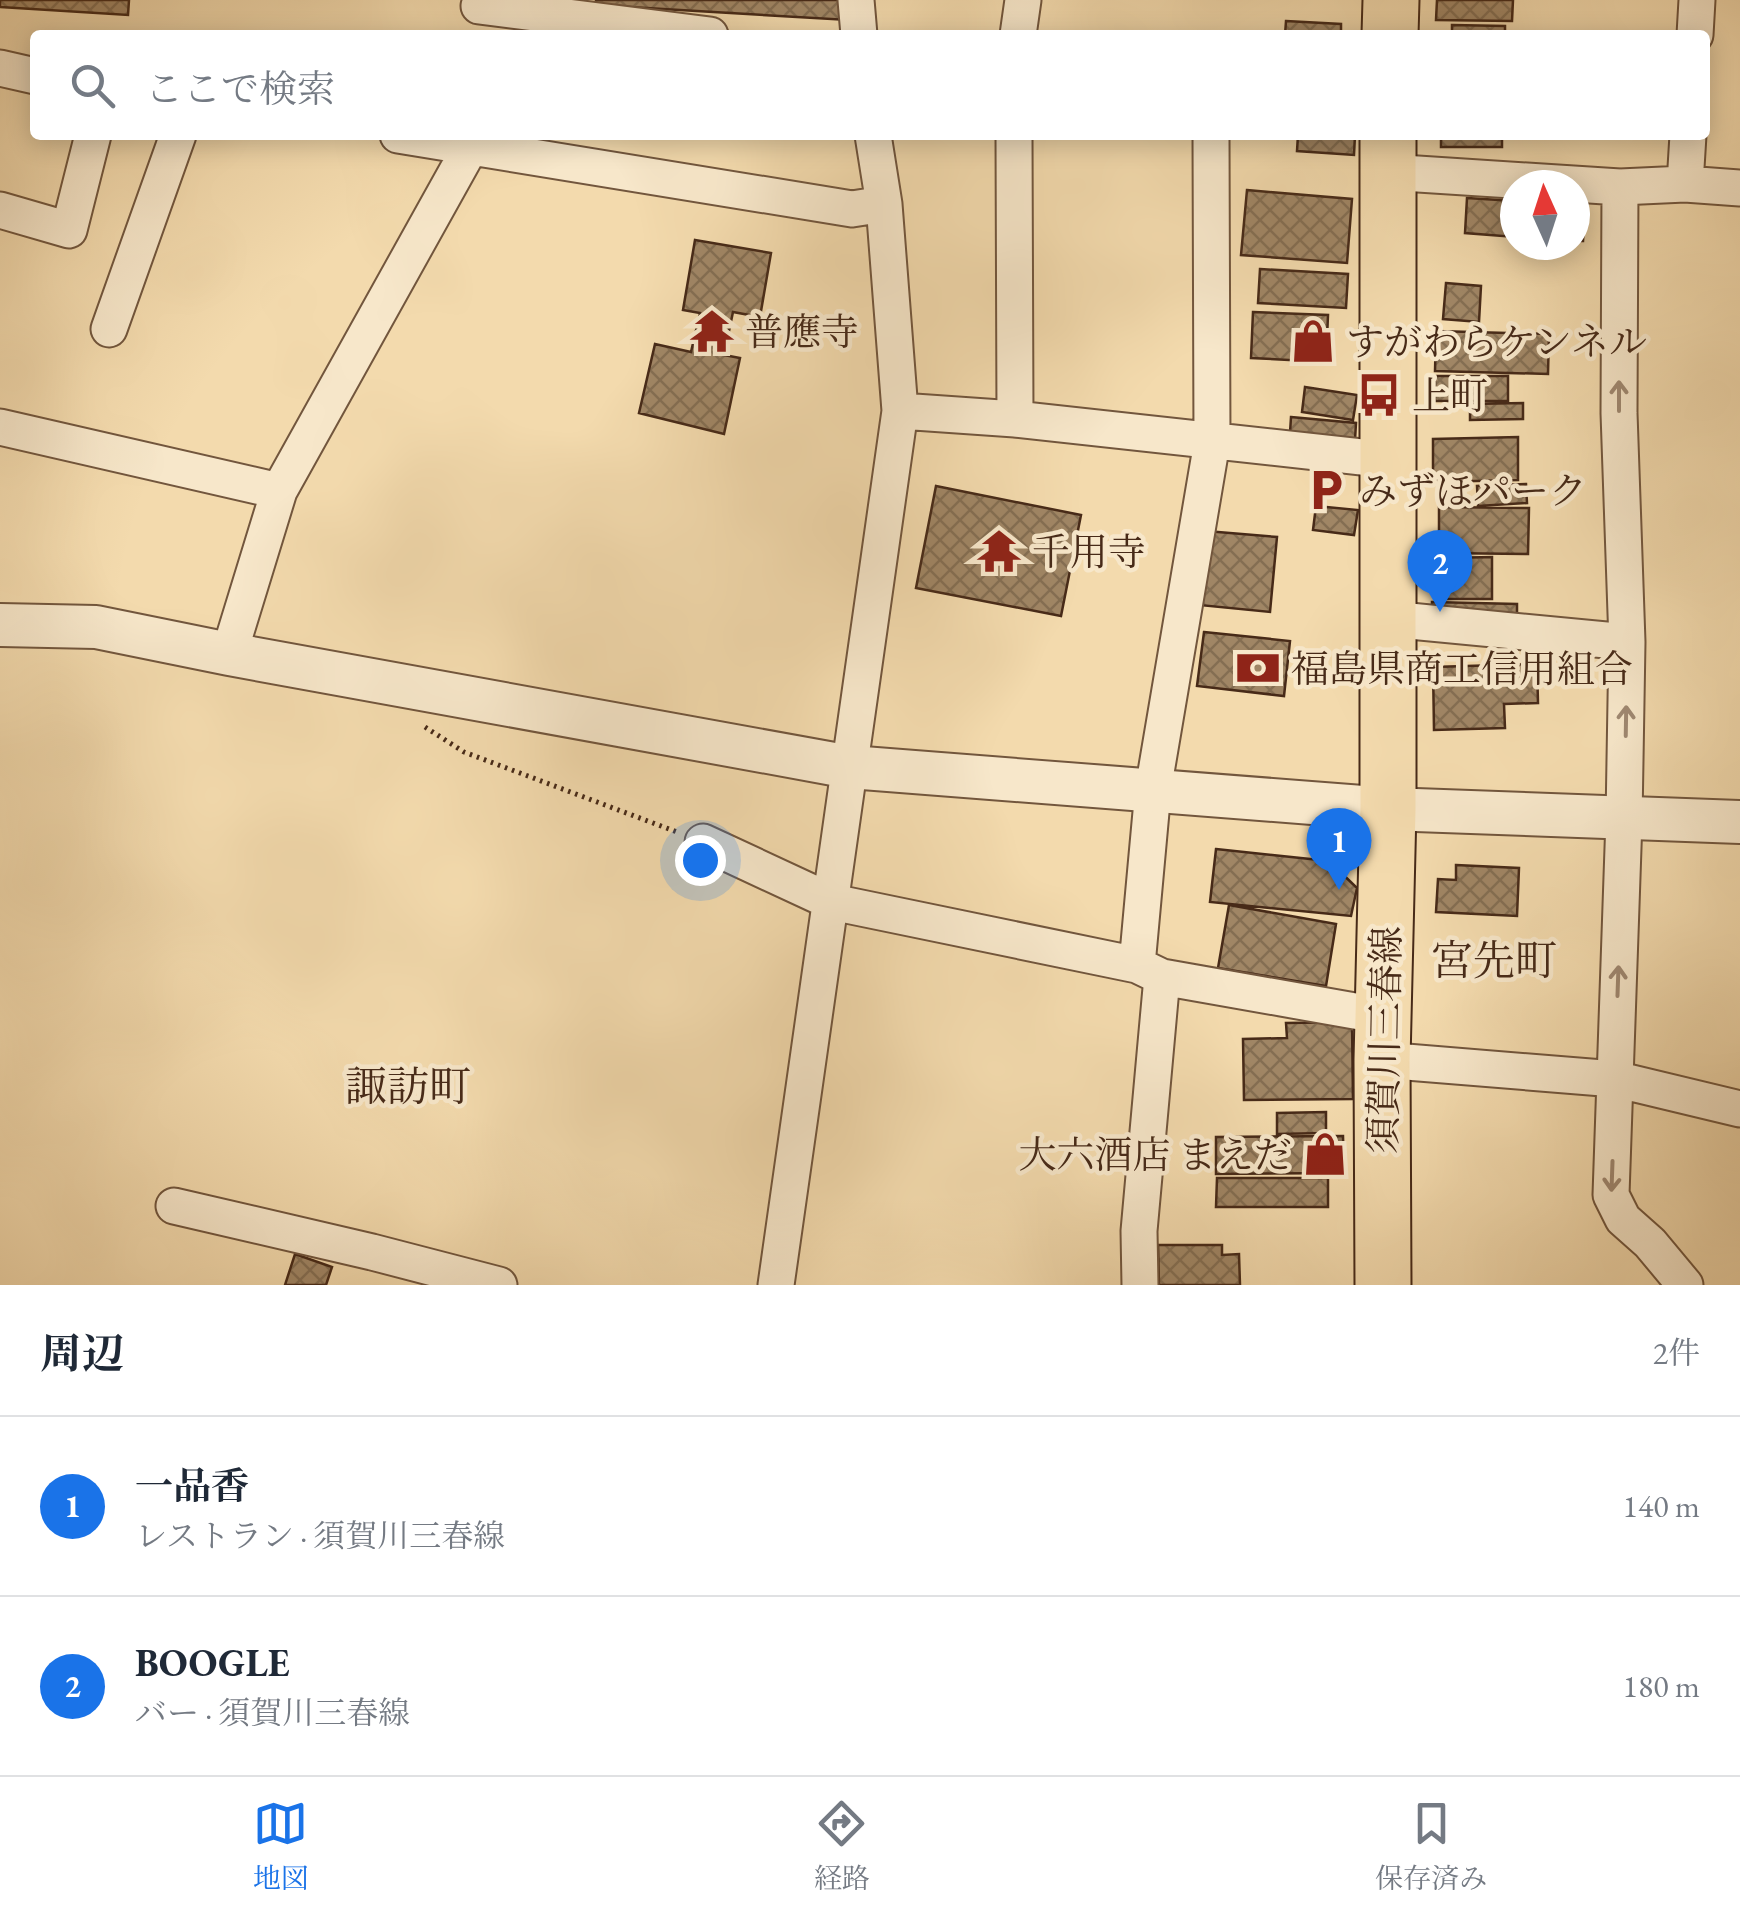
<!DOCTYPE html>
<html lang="ja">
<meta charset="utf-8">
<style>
body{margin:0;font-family:"EB Garamond","Noto Serif JP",serif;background:#f6f6f7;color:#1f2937}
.compass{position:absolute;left:1500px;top:170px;width:90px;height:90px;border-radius:50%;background:#fff;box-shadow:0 5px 25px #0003;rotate:357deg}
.you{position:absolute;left:700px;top:860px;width:35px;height:35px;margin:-25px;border:8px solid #fff;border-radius:50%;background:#1a73e8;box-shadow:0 0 0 15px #1a73e833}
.badge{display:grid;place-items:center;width:65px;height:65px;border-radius:50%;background:#1a73e8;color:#fff;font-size:32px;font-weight:700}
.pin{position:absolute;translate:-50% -82px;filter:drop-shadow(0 2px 5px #0008)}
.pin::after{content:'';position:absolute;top:52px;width:35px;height:30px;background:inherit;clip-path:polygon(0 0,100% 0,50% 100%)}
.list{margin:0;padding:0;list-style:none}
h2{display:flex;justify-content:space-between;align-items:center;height:130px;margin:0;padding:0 40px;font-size:42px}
h2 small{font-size:32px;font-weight:400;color:#747a83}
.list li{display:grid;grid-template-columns:65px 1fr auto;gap:30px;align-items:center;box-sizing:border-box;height:180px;padding:0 40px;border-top:2px solid #e0e1e3}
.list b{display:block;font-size:38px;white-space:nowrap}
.list p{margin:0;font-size:32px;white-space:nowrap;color:#747a83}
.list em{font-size:32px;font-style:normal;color:#747a83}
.icon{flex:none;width:55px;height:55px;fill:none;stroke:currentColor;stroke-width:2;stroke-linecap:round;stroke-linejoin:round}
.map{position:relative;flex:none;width:1740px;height:1285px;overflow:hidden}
.search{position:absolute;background:#fff;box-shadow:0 5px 25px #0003;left:30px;right:30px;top:30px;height:110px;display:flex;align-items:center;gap:25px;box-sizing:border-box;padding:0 35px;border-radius:10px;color:#747a83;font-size:38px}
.sheet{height:490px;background:#fff}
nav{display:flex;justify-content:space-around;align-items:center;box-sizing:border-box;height:140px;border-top:2px solid #e0e1e3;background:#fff;font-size:28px;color:#747a83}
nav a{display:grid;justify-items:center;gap:5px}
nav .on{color:#1a73e8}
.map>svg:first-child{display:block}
.building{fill:url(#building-cross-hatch);stroke:#472a18;stroke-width:2.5}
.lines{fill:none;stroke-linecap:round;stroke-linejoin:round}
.minor-casing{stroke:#72563d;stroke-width:39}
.tertiary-casing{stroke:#72563d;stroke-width:46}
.primary-casing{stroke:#472a18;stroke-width:59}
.path{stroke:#472a18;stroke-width:5;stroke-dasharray:2.5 5;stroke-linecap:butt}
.minor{stroke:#f7e7ca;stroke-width:35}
.tertiary{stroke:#f7e7ca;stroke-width:42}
.primary{stroke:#f3daad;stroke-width:55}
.oneway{stroke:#9f8871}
.labels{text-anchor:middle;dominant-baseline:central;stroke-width:9;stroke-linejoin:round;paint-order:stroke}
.poi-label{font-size:38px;fill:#472a18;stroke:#f7e7ca;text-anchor:start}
.street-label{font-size:38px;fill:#472a18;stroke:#f7e7ca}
.quarter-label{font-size:42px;fill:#472a18;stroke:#f7e7ca}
</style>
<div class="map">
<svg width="1740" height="1285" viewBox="0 0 1740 1285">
<defs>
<pattern id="building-cross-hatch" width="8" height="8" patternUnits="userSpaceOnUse" patternTransform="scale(2.5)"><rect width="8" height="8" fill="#a08665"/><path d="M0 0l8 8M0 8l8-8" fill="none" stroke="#846e52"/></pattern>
</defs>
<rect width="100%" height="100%" fill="#f3daad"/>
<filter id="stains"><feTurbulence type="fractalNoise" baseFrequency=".002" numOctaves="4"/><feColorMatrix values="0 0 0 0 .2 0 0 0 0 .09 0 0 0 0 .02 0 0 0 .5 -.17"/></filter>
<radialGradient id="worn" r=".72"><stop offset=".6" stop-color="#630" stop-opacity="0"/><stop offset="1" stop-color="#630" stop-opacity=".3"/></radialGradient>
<path class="building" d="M 0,0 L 129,0 L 128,15 L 0,7 Z
M 596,0 L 849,0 L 848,20 L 596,5 Z
M 1437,0 L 1513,0 L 1512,21 L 1436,20 Z
M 1286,21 L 1341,24 L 1341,35 L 1285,35 Z
M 1452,25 L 1505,26 L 1505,35 L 1452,35 Z
M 1298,135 L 1355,135 L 1354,155 L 1297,151 Z
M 1441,135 L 1502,135 L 1502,147 L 1441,147 Z
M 1247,190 L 1352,199 L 1347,263 L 1241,255 Z
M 1467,198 L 1515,201 L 1515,237 L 1465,233 Z
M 1575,206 L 1585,206 L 1583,241 L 1575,241 Z
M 695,240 L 771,253 L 760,317 L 733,312 L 724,355 L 740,358 L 724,434 L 639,413 L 655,344 L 691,352 L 700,313 L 683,310 Z
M 1260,269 L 1348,274 L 1346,308 L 1258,303 Z
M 1446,283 L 1481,286 L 1479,322 L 1443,319 Z
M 1253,312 L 1328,315 L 1326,362 L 1251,358 Z
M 1436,331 L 1549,334 L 1548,374 L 1435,371 Z
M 1435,376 L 1508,376 L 1508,401 L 1435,401 Z
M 1305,387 L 1357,395 L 1353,420 L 1302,412 Z
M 1523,403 L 1523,419 L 1470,420 L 1470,404 Z
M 1291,417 L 1356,423 L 1355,440 L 1290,433 Z
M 1518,437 L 1518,480 L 1433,482 L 1433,439 Z
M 1526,484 L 1527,503 L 1478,506 L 1477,486 Z
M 936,486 L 1081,515 L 1061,616 L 916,588 Z
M 1316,506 L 1358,510 L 1354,535 L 1313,530 Z
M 1439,507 L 1529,508 L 1528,554 L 1439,553 Z
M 1206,531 L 1277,537 L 1270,612 L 1199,605 Z
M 1492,557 L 1492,599 L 1444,599 L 1444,558 Z
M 1432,602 L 1517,604 L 1517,624 L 1432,622 Z
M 1204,632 L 1290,641 L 1284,696 L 1197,686 Z
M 1537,664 L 1538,703 L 1504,704 L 1505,728 L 1434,730 L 1433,667 Z
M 1216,849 L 1329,861 L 1357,888 L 1351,916 L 1210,902 Z
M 1456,865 L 1519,868 L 1517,916 L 1436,912 L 1438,879 L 1456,880 Z
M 1229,905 L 1336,924 L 1326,986 L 1218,968 Z
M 1352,1022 L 1353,1099 L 1244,1100 L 1243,1039 L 1287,1038 L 1286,1023 Z
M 1326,1112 L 1326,1133 L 1277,1134 L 1277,1113 Z
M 1343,1136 L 1344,1173 L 1216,1174 L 1216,1137 Z
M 1217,1178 L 1328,1178 L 1328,1207 L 1216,1207 Z
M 1158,1245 L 1222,1245 L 1222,1255 L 1239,1254 L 1240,1285 L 1159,1285 Z
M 295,1254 L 332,1267 L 326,1285 L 285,1285 Z"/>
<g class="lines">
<g class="minor-casing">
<path id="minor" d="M 856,0 L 859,35
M 479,6 L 710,35
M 1018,35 L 1023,0
M 1695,35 L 1697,0
M 0,68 L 35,76
M 398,135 L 852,209 L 884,204
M 1014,135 L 1015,419
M 1387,172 L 1620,187 L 1685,184 L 1740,188
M 1685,184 L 1688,135
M 1620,187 L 1619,413 L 1627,642 L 1624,819 L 1611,1195 L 1623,1219 L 1650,1243 L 1685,1285
M 0,210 L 69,230 L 93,135
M 109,329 L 178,135
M 900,411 L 1015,419 L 1389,460
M 0,427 L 279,491
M 1389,619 L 1627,642
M 229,654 L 279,491 L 471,146 L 472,135
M 703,842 L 832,902 L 1137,965 L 1162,977 L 1383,1016
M 1137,965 L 1153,790 L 1212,442 L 1211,135
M 1382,1060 L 1615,1079 L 1740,1109
M 174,1206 L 372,1252 L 499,1285
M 776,1285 L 900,411 L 884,204 L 873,135
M 1140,1285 L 1139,1231 L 1162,977"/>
</g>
<g class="tertiary-casing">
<path id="tertiary" d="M 0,625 L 96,627 L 229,654 L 850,767 L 1388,809 L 1740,822"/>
</g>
<g class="primary-casing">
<path id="primary" d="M 1390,35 L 1391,0
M 1383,1285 L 1382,1060 L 1388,809 L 1388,135"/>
</g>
<path class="path" d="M 425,727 L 464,752 L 677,832"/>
<use href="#minor" class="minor"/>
<use href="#tertiary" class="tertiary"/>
<use href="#primary" class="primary"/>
</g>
<defs><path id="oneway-shaft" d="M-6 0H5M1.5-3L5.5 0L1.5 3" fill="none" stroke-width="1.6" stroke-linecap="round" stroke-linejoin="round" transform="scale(2.5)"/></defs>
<g class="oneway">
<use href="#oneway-shaft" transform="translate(1619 396) rotate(-90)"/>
<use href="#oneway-shaft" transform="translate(1626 721) rotate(-89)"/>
<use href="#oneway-shaft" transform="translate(1618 981) rotate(-88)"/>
<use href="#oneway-shaft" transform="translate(1612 1176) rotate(92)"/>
</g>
<defs>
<g id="temple-bare" transform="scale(3.45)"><path d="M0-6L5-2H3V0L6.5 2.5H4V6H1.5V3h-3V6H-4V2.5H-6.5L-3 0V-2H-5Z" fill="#8f2418" stroke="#f7e7ca" stroke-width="2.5" paint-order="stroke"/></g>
<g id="shop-bare" transform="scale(3.45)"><path d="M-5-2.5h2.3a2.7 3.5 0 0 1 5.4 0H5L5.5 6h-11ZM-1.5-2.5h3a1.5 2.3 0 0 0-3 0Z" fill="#8f2418" stroke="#f7e7ca" stroke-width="2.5" paint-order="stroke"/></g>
<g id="bus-bare" transform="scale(3.45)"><path d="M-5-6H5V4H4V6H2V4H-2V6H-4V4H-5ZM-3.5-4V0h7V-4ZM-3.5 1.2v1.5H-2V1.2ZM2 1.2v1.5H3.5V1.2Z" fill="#8f2418" stroke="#f7e7ca" stroke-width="2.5" paint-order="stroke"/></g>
<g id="parking-bare" transform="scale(3.45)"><path d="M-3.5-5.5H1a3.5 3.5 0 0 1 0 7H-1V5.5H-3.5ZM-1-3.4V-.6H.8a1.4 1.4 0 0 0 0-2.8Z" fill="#8f2418" stroke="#f7e7ca" stroke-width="2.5" paint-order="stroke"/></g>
<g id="bank-bare" transform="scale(3.45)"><path d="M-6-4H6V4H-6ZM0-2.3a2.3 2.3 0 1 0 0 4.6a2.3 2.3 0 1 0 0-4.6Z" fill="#8f2418" stroke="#f7e7ca" stroke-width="2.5" paint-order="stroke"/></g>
</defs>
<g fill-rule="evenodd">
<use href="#temple-bare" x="712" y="331"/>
<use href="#shop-bare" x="1313" y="341"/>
<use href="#bus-bare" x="1379" y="395"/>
<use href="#parking-bare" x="1326" y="490"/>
<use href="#temple-bare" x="999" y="551"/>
<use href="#bank-bare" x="1258" y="668"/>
<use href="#shop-bare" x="1325" y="1154"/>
</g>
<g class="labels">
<g class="poi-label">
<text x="745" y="331">普應寺</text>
<text x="1346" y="341">すがわらケンネル</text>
<text x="1412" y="395">上町</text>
<text x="1359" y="490">みずほパーク</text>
<text x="1032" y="551">千用寺</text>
<text x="1291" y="668">福島県商工信用組合</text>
<text x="1292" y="1154" text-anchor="end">大六酒店 まえだ</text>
</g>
<g class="street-label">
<text transform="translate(1384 1040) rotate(-89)">須賀川三春線</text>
</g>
<g class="quarter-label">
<text x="1494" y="960">宮先町</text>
<text x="408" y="1086">諏訪町</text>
</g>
</g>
<rect width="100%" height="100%" filter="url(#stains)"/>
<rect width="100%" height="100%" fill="url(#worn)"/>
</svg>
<svg class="compass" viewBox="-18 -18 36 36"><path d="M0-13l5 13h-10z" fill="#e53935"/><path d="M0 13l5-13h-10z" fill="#747a83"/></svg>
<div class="you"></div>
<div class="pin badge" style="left:1339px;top:890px">1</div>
<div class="pin badge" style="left:1440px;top:612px">2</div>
<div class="search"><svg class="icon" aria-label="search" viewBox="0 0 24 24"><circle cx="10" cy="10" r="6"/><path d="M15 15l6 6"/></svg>ここで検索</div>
</div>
<section class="sheet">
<h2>周辺<small>2件</small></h2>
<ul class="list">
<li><span class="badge">1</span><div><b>一品香</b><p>レストラン · 須賀川三春線</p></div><em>140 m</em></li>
<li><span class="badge">2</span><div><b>BOOGLE</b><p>バー · 須賀川三春線</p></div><em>180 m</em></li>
</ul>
</section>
<nav>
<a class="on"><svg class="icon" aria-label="map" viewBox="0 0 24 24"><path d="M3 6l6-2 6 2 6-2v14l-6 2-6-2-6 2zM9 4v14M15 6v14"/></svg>地図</a>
<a><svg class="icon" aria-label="directions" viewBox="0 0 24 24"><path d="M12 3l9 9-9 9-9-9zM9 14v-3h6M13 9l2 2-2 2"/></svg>経路</a>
<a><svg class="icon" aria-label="saved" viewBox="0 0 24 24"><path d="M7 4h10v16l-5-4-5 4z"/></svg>保存済み</a>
</nav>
